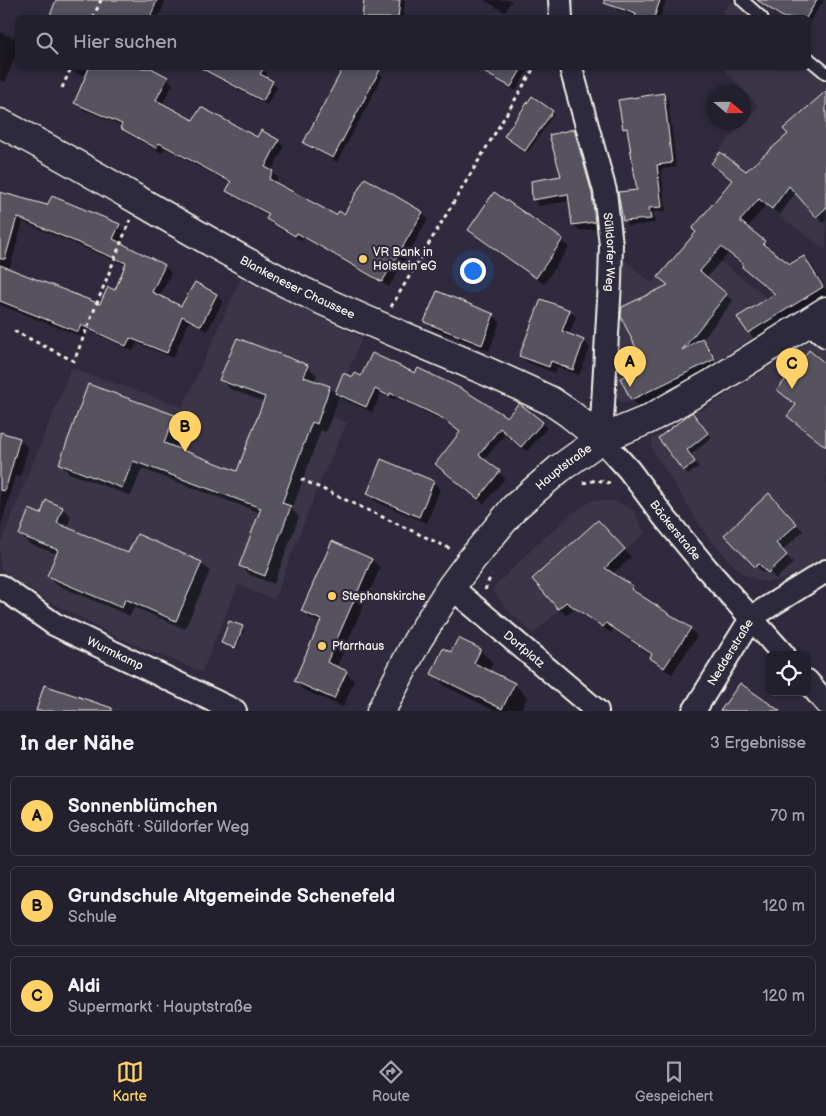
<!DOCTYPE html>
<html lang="de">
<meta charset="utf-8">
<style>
body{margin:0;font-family:"Balsamiq Sans",sans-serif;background:#2b2836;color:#f1f3f6}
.controls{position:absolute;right:15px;bottom:15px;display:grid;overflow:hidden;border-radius:8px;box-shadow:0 2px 8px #0003}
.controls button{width:45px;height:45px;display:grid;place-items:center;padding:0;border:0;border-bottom:1px solid #403e4a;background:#23202e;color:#f1f3f6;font:25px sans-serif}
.compass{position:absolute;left:706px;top:85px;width:45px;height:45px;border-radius:50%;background:#23202e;box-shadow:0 2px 8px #0003;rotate:110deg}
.you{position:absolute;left:472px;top:270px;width:18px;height:18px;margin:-12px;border:4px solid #fff;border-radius:50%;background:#1a73e8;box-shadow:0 0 0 8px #1a73e833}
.badge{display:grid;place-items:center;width:32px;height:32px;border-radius:50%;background:#ffd166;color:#111;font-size:16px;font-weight:700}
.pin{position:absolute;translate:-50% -41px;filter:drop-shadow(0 1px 2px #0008)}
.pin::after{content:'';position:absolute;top:26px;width:18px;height:15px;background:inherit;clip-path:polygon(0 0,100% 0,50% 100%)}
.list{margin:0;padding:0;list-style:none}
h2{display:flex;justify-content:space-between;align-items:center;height:65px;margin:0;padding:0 20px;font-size:21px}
h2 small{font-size:16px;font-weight:400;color:#a3a3aa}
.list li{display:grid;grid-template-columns:32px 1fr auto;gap:15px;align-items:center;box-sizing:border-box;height:80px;margin:0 10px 10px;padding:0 10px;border:1px solid #403e4a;border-radius:8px}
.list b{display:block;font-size:19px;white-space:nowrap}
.list p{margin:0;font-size:16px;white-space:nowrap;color:#a3a3aa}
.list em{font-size:16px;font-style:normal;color:#a3a3aa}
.icon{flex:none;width:28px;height:28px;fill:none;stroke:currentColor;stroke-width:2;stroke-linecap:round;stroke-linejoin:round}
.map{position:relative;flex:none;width:826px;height:711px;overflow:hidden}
.search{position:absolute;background:#23202e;box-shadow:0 2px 8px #0003;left:15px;right:15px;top:15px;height:55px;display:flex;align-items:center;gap:12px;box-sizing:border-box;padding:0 18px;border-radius:8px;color:#a3a3aa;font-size:19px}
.sheet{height:335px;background:#23202e}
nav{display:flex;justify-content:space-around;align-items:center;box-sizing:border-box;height:70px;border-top:1px solid #403e4a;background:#23202e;font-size:14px;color:#a3a3aa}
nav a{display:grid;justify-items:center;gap:2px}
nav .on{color:#ffd166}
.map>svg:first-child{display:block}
.built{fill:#3b3647}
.shadow{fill:#0007;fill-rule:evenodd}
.building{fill:#56525f;stroke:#f4f1e8}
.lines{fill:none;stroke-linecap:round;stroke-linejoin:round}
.lane-casing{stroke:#f4f1e8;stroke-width:15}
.street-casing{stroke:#f4f1e8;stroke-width:26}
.secondary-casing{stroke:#f4f1e8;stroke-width:31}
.path{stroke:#f4f1e8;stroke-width:3;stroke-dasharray:4 4;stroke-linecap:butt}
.lane{stroke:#2f2a3d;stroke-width:11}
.street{stroke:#2f2a3d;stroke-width:22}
.secondary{stroke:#2f2a3d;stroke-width:28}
.poi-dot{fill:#ffd166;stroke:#2f2a3d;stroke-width:2}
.labels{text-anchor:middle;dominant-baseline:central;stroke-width:4.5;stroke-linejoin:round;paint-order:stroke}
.street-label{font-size:12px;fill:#f4f1e8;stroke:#2f2a3d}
.poi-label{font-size:12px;fill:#f4f1e8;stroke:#2f2a3d;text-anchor:start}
</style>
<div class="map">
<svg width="826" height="711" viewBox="0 0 826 711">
<rect width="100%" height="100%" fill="#2f2a3d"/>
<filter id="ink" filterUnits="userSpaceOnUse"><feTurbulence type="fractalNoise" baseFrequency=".02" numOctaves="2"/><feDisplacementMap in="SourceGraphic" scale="10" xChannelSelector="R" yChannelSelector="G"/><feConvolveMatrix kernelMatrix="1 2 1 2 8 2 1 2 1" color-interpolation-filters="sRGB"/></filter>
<g filter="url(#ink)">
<path class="built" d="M 731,1 L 751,17 L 719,17 Z
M 723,68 L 808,68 L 826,83 L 826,250 L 708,163 L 758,106 Z
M 690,237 L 767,298 L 780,320 L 716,361 L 630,402 L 622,402 L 616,397 L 612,388 L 621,257 L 652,283 Z
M 241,278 L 362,338 L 330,415 L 347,423 L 320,482 L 274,600 L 238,585 L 202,672 L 117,637 L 39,596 L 0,569 L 0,545 L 71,368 L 183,407 Z
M 813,339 L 826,350 L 826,557 L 783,580 L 769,582 L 759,581 L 742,574 L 707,536 L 652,449 L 652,440 L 696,409 L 701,411 Z
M 593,500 L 615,501 L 633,510 L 645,533 L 533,634 L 507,609 L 492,589 L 535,546 L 574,512 Z"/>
<path class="shadow" d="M 58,0 L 166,0 L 158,18 L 50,18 Z
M 365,0 L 405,0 L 403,18 L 363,18 Z
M 484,0 L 512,0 L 505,12 Z
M 617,0 L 666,0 L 660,18 L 641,18 L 619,11 L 615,6 Z
M 775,0 L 824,0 L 808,24 L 808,18 L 783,18 L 774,12 L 770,7 Z
M 18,28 L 18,50 L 5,82 L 0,80 L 0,32 L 14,38 Z
M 64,68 L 148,68 L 167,78 L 173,84 L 162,105 L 194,122 L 257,139 L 278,141 L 284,147 L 271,172 L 278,178 L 275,184 L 337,217 L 422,213 L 428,219 L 389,287 L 304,238 L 302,241 L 273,225 L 267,219 L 269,216 L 234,197 L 228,190 L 231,184 L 165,148 L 162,153 L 128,134 L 121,128 L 122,126 L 82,109 L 75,102 L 86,77 Z
M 220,68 L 261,68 L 267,73 L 265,78 L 277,87 L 267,105 L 223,81 L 218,76 L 222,69 Z
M 344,68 L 370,68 L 383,76 L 337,162 L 309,147 L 305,143 Z
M 484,68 L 529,68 L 516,91 L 487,74 L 482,70 Z
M 663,95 L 668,99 L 676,167 L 661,169 L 666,211 L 653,212 L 655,223 L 628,226 L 624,221 L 638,191 L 628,133 L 624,128 Z
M 532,98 L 554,114 L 528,152 L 507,138 Z
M 826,104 L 826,221 L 823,223 L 796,192 L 780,215 L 766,205 L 747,228 L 764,242 L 771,249 L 770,250 L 790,266 L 804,257 L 811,264 L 826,290 L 826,296 L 755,339 L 749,333 L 776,295 L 728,253 L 706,278 L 733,301 L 702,340 L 709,346 L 720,366 L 639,407 L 632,400 L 622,379 L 631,374 L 645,363 L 669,286 L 697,232 L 733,181 L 713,164 L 746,173 Z
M 574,130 L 580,137 L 598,201 L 601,228 L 580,231 L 573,224 L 570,201 L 540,206 L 533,200 L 562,176 Z
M 0,193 L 119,225 L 125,232 L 120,244 L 164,266 L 171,273 L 159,297 L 182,308 L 195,283 L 216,295 L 223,301 L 207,331 L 189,321 L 173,358 L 137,343 L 133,351 L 88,330 L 85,338 L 0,305 ZM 23,222 L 127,266 L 116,292 L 100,306 L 9,270 Z
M 470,230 L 562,240 L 569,247 L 544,284 L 477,237 Z
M 570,311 L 576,317 L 569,335 L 584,341 L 590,348 L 579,375 L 557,367 L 555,373 L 527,362 L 521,356 Z
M 493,315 L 500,322 L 489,351 L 433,329 L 426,322 Z
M 308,366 L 317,375 L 314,382 L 329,387 L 336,393 L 343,375 L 507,419 L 542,423 L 547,428 L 527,451 L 506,433 L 484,460 L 505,478 L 484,504 L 436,464 L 462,433 L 449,423 L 396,398 L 395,400 L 381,394 L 372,412 L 342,399 L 339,396 L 326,432 L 321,430 L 292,510 L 299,517 L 274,584 L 250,575 L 241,566 L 261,513 L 142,469 L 131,496 L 69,473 L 60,463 L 174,416 L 183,426 L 175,449 L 238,473 L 264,402 L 230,389 L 221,380 Z
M 826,366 L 826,448 L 788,416 L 797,406 L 788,399 Z
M 697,419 L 712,438 L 690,455 L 699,467 L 688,475 L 660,438 Z
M 0,434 L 19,439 L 28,448 L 20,477 L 15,476 L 1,526 Z
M 433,482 L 440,489 L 427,523 L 375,501 L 368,494 Z
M 776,502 L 803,531 L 782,551 L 793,563 L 776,579 L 767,570 L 763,573 L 726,535 Z
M 62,508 L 71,516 L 67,528 L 129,555 L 201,563 L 210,571 L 185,629 L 134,607 L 130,616 L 57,585 L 48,576 L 57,554 L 29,544 L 20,535 L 41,515 Z
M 605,529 L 631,557 L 613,574 L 632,587 L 639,594 L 638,595 L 690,629 L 697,636 L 672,674 L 658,665 L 651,658 L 652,656 L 613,629 L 611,633 L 574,608 L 566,615 L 559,608 Z
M 332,542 L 372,560 L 380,568 L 336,668 L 346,672 L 354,681 L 343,707 L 304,690 L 295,681 L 320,623 L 311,619 L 302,611 Z
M 242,627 L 244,629 L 237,649 L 222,642 Z
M 480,650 L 493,663 L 489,671 L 514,684 L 527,697 L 520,711 L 496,711 L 445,686 L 432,673 L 452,654 Z"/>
<path class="building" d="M 56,0 L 157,0 L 150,18 L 49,18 Z
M 364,0 L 400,0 L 398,18 L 362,18 Z
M 604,0 L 660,0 L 654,18 L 635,18 L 636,14 L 604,3 Z
M 757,0 L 817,0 L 806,18 L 784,18 Z
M 89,68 L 151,68 L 168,77 L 156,100 L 193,120 L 201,107 L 257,137 L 261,130 L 279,140 L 265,167 L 273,171 L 269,179 L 336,215 L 339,211 L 344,214 L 365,178 L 423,212 L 382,282 L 297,233 L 295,236 L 266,219 L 269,214 L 226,191 L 231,182 L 159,143 L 156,148 L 120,128 L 122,124 L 74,103 Z
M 201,68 L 264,68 L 260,74 L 273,81 L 263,101 Z
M 343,68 L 381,68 L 333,158 L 303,143 Z
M 476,68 L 522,68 L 511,87 Z
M 826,91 L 826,208 L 816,217 L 789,186 L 772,209 L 759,199 L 740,221 L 765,241 L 763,244 L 790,264 L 804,256 L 823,287 L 748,333 L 737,317 L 775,294 L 742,267 L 743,264 L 721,247 L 700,271 L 727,294 L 682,350 L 702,338 L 715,359 L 631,400 L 620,378 L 629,374 L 627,370 L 643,362 L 621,317 L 622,307 L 668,285 L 658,277 L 696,232 L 692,229 L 732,180 L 711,164 L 720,152 L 746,171 L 788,134 L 783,129 Z
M 664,93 L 672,163 L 657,165 L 662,207 L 649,208 L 651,219 L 623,221 L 618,192 L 637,190 L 627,128 L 623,129 L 618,100 Z
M 532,96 L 553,111 L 525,151 L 504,136 Z
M 574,129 L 592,193 L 595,222 L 572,225 L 568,194 L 532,200 L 531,181 L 561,176 L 549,135 Z
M 0,192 L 47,205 L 52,196 L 120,224 L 113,239 L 165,265 L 152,292 L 181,306 L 195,282 L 217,294 L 201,326 L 182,316 L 167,353 L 130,338 L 126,346 L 81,325 L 78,332 L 0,301 L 0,265 L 100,304 L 108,287 L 115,290 L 126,263 L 17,217 L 5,259 L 0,259 Z
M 494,192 L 563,239 L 536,278 L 468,230 Z
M 437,291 L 494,314 L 482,345 L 424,322 Z
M 541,299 L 570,310 L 562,331 L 584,340 L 573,370 L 551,361 L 549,367 L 519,356 Z
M 237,338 L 308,365 L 304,377 L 330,386 L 317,424 L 312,422 L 282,503 L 291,506 L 265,576 L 239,566 L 261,508 L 133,461 L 122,488 L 59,464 L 88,384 L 175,415 L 164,443 L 237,471 L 265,397 L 219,380 Z
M 809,350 L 826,364 L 826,447 L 787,416 L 796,405 L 777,390 Z
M 372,353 L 415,373 L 418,368 L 462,389 L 507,417 L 519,403 L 543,422 L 521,447 L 500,428 L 479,455 L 500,471 L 478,499 L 435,464 L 460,432 L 442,418 L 390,393 L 389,396 L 375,389 L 366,407 L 335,393 L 343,373 L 353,377 L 355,373 L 361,376 Z
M 692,412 L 708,433 L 687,450 L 695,462 L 683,471 L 658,438 Z
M 0,432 L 20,438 L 5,491 L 0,490 Z
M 381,459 L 434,481 L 419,517 L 367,494 Z
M 769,493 L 797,524 L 776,543 L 787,555 L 768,573 L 759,564 L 755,567 L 724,535 Z
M 46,500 L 63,507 L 57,523 L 128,553 L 137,534 L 202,562 L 176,621 L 125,599 L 122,608 L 47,576 L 58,550 L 19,535 L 29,509 L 41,514 Z
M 598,520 L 625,549 L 605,568 L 633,586 L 631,589 L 691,628 L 664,668 L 650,658 L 652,654 L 606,623 L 603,627 L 566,602 L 558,609 L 532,579 Z
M 332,541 L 372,559 L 327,662 L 347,671 L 334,699 L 294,681 L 321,620 L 301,611 Z
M 229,621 L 243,626 L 235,648 L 221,643 Z
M 458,638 L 481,649 L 474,663 L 515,683 L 502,709 L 431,674 L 443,648 L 451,652 Z
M 740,683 L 780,711 L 720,711 Z
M 44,685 L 112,708 L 112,711 L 36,711 Z"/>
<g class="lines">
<g class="lane-casing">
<path id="lane" d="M 742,0 L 762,18
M 808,58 L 826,73"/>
</g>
<g class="street-casing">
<g id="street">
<path d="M 560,0 L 561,18"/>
<path id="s1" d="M 571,68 L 605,191 L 611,245 L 610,282 L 601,439 L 629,470 L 664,517 L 707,569 L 784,655"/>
<path d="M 809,322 L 826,336"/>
<path id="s2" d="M 0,586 L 54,624 L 235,711"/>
<path id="s3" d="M 451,587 L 597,711"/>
<path d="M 807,681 L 826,703"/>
<path id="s4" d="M 694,711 L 752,617 L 826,571"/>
</g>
</g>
<g class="secondary-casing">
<g id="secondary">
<path id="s5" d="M 0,123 C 98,173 190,234 288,284 C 373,327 464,358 551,401 L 570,414 L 601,439"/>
<path id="s6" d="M 381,711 L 417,641 L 451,587 L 472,559 L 514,508 L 559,469 L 601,439 L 647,420 L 711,384 L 826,311"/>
</g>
</g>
<path class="path" d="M 93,18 L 101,0
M 62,88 L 71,68
M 391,307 L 534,68
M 14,331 L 74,361 L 130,220
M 301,479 L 451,549
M 583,483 L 597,480 L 610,483
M 485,590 L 491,575"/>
<use href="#lane" class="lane"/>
<use href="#street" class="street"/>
<use href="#secondary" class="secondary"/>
</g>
</g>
<g class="poi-dot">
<circle cx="363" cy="259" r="5"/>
<circle cx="332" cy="596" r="5"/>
<circle cx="322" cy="646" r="5"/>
</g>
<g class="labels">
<g class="street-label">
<text stroke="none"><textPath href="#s1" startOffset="189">Sülldorfer Weg</textPath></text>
<text stroke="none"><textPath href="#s5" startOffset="340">Blankeneser Chaussee</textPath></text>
<text stroke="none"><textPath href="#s6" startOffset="308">Hauptstraße</textPath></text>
<text stroke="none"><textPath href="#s1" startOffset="494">Bäckerstraße</textPath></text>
<text stroke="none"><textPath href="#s3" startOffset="96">Dorfplatz</textPath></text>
<text stroke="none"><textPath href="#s4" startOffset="69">Nedderstraße</textPath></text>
<text stroke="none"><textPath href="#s2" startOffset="134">Wurmkamp</textPath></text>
</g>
<g class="poi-label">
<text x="373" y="252">VR Bank in<tspan x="373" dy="14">Holstein eG</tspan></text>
<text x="342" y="596">Stephanskirche</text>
<text x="332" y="646">Pfarrhaus</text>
</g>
</g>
</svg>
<div class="controls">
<button><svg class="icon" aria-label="locate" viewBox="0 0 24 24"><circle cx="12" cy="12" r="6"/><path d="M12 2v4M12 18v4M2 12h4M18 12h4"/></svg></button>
</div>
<svg class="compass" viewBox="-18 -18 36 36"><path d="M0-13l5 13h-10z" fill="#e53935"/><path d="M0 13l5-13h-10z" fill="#a3a3aa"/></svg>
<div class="you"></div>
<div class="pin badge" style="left:630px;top:387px">A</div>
<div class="pin badge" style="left:185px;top:452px">B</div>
<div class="pin badge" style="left:792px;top:389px">C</div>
<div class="search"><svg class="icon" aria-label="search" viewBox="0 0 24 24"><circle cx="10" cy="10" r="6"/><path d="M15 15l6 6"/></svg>Hier suchen</div>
</div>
<section class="sheet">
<h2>In der Nähe<small>3 Ergebnisse</small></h2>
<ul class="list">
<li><span class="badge">A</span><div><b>Sonnenblümchen</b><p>Geschäft · Sülldorfer Weg</p></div><em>70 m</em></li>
<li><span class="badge">B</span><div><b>Grundschule Altgemeinde Schenefeld</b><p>Schule</p></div><em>120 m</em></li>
<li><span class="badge">C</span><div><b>Aldi</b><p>Supermarkt · Hauptstraße</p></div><em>120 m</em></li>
</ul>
</section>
<nav>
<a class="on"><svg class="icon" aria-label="map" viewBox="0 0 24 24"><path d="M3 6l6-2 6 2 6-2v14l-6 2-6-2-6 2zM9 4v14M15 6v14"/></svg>Karte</a>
<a><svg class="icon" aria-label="directions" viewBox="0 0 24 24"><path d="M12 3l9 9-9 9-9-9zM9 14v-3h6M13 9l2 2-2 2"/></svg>Route</a>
<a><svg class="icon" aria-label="saved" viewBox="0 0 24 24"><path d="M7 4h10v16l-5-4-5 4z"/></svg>Gespeichert</a>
</nav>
